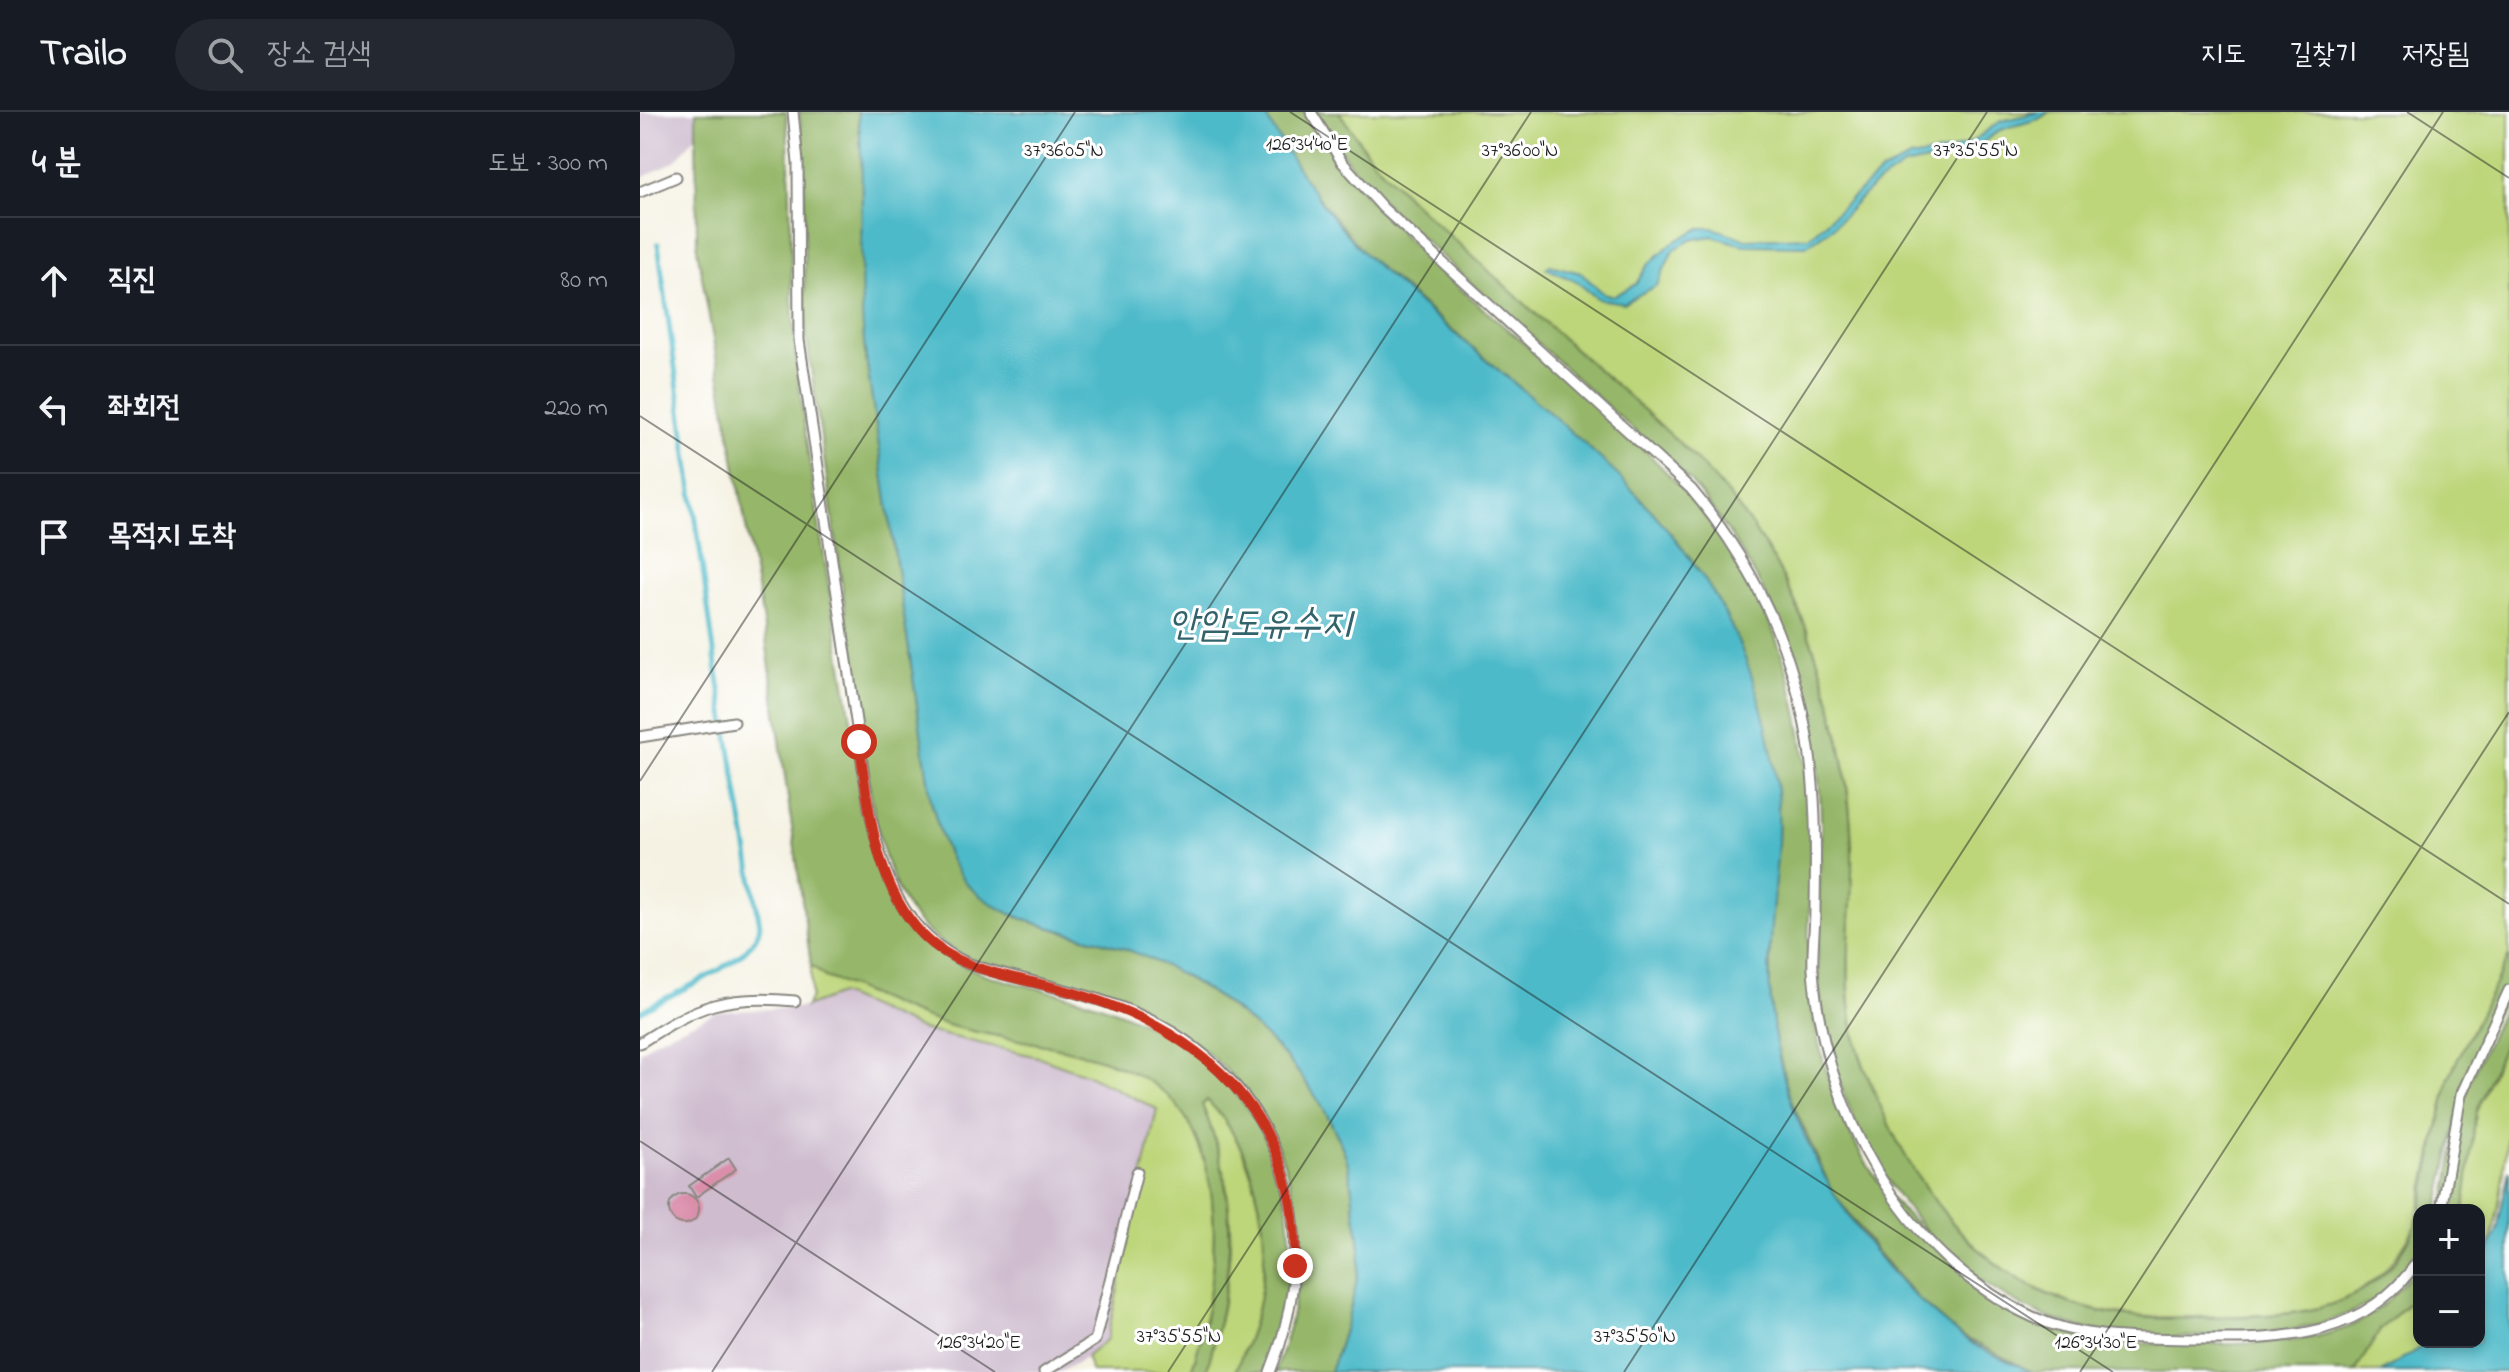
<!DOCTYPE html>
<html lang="ko">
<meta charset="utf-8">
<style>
body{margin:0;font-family:"Indie Flower","Poor Story",sans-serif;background:#242831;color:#f1f3f6}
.controls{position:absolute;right:24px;bottom:24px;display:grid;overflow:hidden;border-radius:16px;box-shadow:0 4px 12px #0003}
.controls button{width:72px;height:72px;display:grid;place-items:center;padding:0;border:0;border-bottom:2px solid #363941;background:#171b24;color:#f1f3f6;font:40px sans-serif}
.stop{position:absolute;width:24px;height:24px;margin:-18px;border:6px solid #c8321e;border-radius:50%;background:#fff}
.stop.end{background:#c8321e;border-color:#fff;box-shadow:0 2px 8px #0008}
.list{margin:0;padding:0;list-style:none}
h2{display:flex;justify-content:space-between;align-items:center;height:104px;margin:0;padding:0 32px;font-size:34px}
h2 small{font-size:26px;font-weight:400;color:#9ea1a6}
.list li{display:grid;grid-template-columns:52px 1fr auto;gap:24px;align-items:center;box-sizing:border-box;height:128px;padding:0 32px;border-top:2px solid #363941}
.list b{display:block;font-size:30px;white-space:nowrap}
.list em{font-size:26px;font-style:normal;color:#9ea1a6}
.icon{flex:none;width:44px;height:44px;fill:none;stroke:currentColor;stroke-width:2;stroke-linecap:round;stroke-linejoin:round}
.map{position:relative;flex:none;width:1869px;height:1260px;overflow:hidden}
header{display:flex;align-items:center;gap:48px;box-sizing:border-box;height:112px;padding:0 40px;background:#171b24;border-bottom:2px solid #363941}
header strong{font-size:38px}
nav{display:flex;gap:44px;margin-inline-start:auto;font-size:28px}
.search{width:560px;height:72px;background:#242831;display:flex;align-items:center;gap:20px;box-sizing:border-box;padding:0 28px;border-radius:44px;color:#9ea1a6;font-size:30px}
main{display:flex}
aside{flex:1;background:#171b24}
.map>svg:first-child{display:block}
.industrial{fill:#cfbdcf}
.green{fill:#bdd67a;stroke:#6c794b;stroke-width:2}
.forest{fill:#96b76a;stroke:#596a43;stroke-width:2}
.water{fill:#4ebac9;stroke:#356b72;stroke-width:2}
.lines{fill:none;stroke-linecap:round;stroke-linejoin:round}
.stream{stroke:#4ebac9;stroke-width:5}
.building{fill:#db8eaa}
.lane-casing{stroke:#888780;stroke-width:13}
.lane{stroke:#fff;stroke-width:9}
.route{stroke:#c8321e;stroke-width:10}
.ticks{fill:none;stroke:#1c1c1c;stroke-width:2;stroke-opacity:0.45}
.labels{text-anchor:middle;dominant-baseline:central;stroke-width:6;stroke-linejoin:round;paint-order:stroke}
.water-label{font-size:38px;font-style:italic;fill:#32636a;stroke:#fff}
.ticks-label{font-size:20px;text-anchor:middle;fill:#1c1c1c;stroke:#fff;stroke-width:6;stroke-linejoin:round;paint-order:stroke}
</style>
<header>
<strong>Trailo</strong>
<div class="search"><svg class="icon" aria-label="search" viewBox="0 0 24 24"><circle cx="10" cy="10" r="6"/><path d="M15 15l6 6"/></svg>장소 검색</div>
<nav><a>지도</a><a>길찾기</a><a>저장됨</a></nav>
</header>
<main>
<aside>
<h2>4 분<small>도보 · 300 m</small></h2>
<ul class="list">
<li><svg class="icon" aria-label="ahead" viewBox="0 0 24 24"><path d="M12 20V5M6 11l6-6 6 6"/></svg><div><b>직진</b></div><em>80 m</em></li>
<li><svg class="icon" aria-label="left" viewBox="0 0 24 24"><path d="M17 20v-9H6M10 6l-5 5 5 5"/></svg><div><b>좌회전</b></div><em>220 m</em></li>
<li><svg class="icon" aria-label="arrive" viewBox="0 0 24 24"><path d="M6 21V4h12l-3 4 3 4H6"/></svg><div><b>목적지 도착</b></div></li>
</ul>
</aside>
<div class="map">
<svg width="1869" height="1260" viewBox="0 0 1869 1260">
<rect width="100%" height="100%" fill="#fff"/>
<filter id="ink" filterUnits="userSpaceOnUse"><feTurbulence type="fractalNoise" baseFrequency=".0125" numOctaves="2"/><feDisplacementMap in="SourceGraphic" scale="16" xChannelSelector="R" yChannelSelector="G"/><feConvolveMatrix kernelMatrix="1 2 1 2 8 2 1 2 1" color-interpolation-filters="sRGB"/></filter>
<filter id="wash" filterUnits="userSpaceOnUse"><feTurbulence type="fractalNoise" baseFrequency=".006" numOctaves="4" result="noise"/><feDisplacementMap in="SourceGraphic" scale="32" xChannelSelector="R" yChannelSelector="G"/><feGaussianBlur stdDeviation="1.8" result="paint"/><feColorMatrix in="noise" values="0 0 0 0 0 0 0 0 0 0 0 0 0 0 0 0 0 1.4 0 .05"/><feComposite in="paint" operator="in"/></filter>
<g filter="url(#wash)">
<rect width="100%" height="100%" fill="#f5f2e3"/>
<path class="industrial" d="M 0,0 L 56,0 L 58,8 L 57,23 L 35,49 L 0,67 Z
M 200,882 L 283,918 L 402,946 L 448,963 L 517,997 L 467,1227 L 457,1239 L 420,1260 L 0,1260 L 0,940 L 16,928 L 77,900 L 165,895 Z"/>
<path class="green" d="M 699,0 L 1869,0 L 1869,844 L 1809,965 L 1776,1113 C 1732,1195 1682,1202 1595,1204 C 1547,1205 1494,1209 1447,1196 C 1343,1168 1278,1084 1238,989 C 1227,961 1215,935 1212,906 C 1204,851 1212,794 1212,740 C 1211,645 1181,529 1133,447 C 1082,360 1003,298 929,232 C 877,186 826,138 774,91 L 731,46 Z
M 171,853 L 185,865 C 229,880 269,903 315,915 C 379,931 449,934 507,968 C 597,1021 579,1177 551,1260 L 452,1260 L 446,1245 L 467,1227 L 517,997 L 448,963 L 402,946 L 283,918 L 200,882 L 165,895 L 171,886 Z
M 1869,920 C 1869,1004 1869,1087 1839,1165 L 1839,1098 L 1824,1098 L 1836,1000 Z
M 567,988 C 613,1034 632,1114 621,1178 C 617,1207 606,1233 595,1260 L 566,1260 C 595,1162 603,1089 562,993 Z
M 1779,1181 L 1779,1230 L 1789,1230 L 1741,1260 L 1715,1260 L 1740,1218 Z"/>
<path class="forest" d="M 56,0 L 146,0 C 154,87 147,175 158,262 C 175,409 204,555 226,701 C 236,747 248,800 286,831 C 335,872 405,873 463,894 C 630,954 689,1097 625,1260 L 595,1260 C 606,1233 617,1207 621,1178 C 632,1114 614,1034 567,988 L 562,993 C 601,1085 594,1162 567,1257 L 566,1260 L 551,1260 C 579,1177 597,1021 507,968 C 449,934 379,931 315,915 C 270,903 229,880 185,865 L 171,853 L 126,527 L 57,137 Z
M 159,0 L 218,0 L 222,53 L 225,239 L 291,688 C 303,736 314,762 355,793 C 381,813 457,826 492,839 C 583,876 670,948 705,1042 C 712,1060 711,1077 714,1096 C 716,1111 721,1128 720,1143 C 718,1179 702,1226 690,1260 L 635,1260 C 696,1098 636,944 468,886 C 400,863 313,862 269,798 C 229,738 223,617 212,545 C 198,439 182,334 167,229 C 160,153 170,76 159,0 Z
M 623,0 L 666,0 C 772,182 988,276 1099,452 C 1159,547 1172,655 1170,764 C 1170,808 1165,854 1172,897 C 1184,966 1208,1035 1253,1088 C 1267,1105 1285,1120 1301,1135 C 1318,1153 1336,1174 1356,1189 C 1409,1228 1475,1232 1538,1232 C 1590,1232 1670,1235 1717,1211 C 1743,1198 1761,1174 1779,1153 L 1779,1181 L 1740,1218 L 1715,1260 L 1392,1260 L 1318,1222 L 1279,1188 L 1237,1140 L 1192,1079 L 1149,984 L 1134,921 L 1130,878 L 1130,821 L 1138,728 L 1052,448 L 988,376 L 924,315 L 726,144 L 664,69 Z
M 675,0 L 699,0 L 731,46 L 774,91 C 826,138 878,186 930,233 C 1004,299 1085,361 1134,449 C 1182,535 1208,637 1212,735 C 1214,794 1203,853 1212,911 C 1217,943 1231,973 1244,1002 C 1285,1091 1347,1169 1445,1196 C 1502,1212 1571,1206 1629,1203 C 1698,1200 1756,1174 1779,1104 C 1779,1115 1781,1128 1779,1139 C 1771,1183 1687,1215 1648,1218 C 1588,1224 1510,1230 1452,1218 C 1303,1190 1196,1028 1180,885 C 1172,807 1189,726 1176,647 C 1159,536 1122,458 1051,370 L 755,102 L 712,55 Z
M 1869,844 L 1869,874 L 1826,962 L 1798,1098 L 1781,1098 L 1809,965 Z
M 1869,884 L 1869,920 L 1836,1000 L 1824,1098 L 1804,1098 L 1823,983 Z"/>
<path class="water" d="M 218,0 L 623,0 C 654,52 685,103 728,145 C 857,270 1046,378 1108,554 C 1128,609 1141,672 1138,731 C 1135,780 1127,829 1130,879 C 1136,1010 1214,1140 1316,1220 C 1338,1238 1366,1248 1392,1260 L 690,1260 C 702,1226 718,1179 720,1143 C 721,1128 716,1111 714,1095 C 711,1077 712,1060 705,1042 C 670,948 583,875 491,839 C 442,820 381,816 339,783 C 309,761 300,722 291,688 L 225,239 C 216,159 227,79 218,0 Z
M 1399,0 L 1409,0 L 1399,7 L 1360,18 L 1335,36 L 1316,43 L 1264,54 L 1232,75 L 1192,116 L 1166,134 L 1103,133 L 1072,124 L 1051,128 L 1033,138 L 1017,173 L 984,191 L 958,187 L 937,170 L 906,156 L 910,153 L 941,161 L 963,181 L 974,184 L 996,172 L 1007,154 L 1032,131 L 1060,116 L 1073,116 L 1105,127 L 1169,125 L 1242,59 L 1270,46 L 1310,39 L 1331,30 L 1361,9 Z
M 1869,1058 L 1869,1260 L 1741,1260 L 1789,1230 L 1839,1230 L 1839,1165 L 1857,1118 Z"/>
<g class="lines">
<path class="stream" d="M 0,900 C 32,880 117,850 120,813 L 76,554 L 18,132"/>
</g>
<g id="blocks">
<path class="building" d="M 89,1046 L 96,1057 L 56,1085 L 49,1074 Z
M29 1097a15 15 0 1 1 30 0a15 15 0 1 1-30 0Z"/>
</g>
</g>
<g filter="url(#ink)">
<use href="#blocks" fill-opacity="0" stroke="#888780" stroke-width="2"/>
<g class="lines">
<g class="lane-casing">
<path id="lane" d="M 153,0 L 158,51 L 159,228 L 229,696 C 244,765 261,821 329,852 C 383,869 440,878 493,900 C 642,964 689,1115 630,1260
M 671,0 L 702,50 L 743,96 L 1051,377 C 1109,446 1148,524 1165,613 C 1177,674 1176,735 1175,797 C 1175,817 1172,838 1173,858 C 1183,995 1262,1146 1393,1205 C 1446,1229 1504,1226 1561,1227 C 1646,1228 1728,1225 1779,1147
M 0,80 L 36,65
M 0,625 L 94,610
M 0,931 C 58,893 86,882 155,889
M 1801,1098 L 1821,983 L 1869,878
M 404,1260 L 455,1228 L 497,1060"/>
</g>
<use href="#lane" class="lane"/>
</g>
</g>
<g class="lines" filter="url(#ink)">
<path class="route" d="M 219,630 C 229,695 234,773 283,823 C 317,858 371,864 417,876 C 558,913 660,999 655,1154"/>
</g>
<path class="ticks" d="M 650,0 L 1869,792M 1767,0 L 1869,66M 0,304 L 1473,1260M 0,669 L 435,0M 0,1029 L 355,1260M 72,1260 L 891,0M 528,1260 L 1347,0M 984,1260 L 1803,0M 1440,1260 L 1869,600"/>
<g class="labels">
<g class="water-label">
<text x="620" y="514">안암도유수지</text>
</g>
</g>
<g class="ticks-label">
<text x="667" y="38">126°34'40"E</text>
<text x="424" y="44">37°36'05"N</text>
<text x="880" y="44">37°36'00"N</text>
<text x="1336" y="44">37°35'55"N</text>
<text x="539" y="1230">37°35'55"N</text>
<text x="995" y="1230">37°35'50"N</text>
<text x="339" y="1236">126°34'20"E</text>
<text x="1456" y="1236">126°34'30"E</text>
</g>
</svg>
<div class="controls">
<button>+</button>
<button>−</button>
</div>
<div class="stop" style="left:219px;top:630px"></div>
<div class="stop end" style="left:655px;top:1154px"></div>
</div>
</main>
